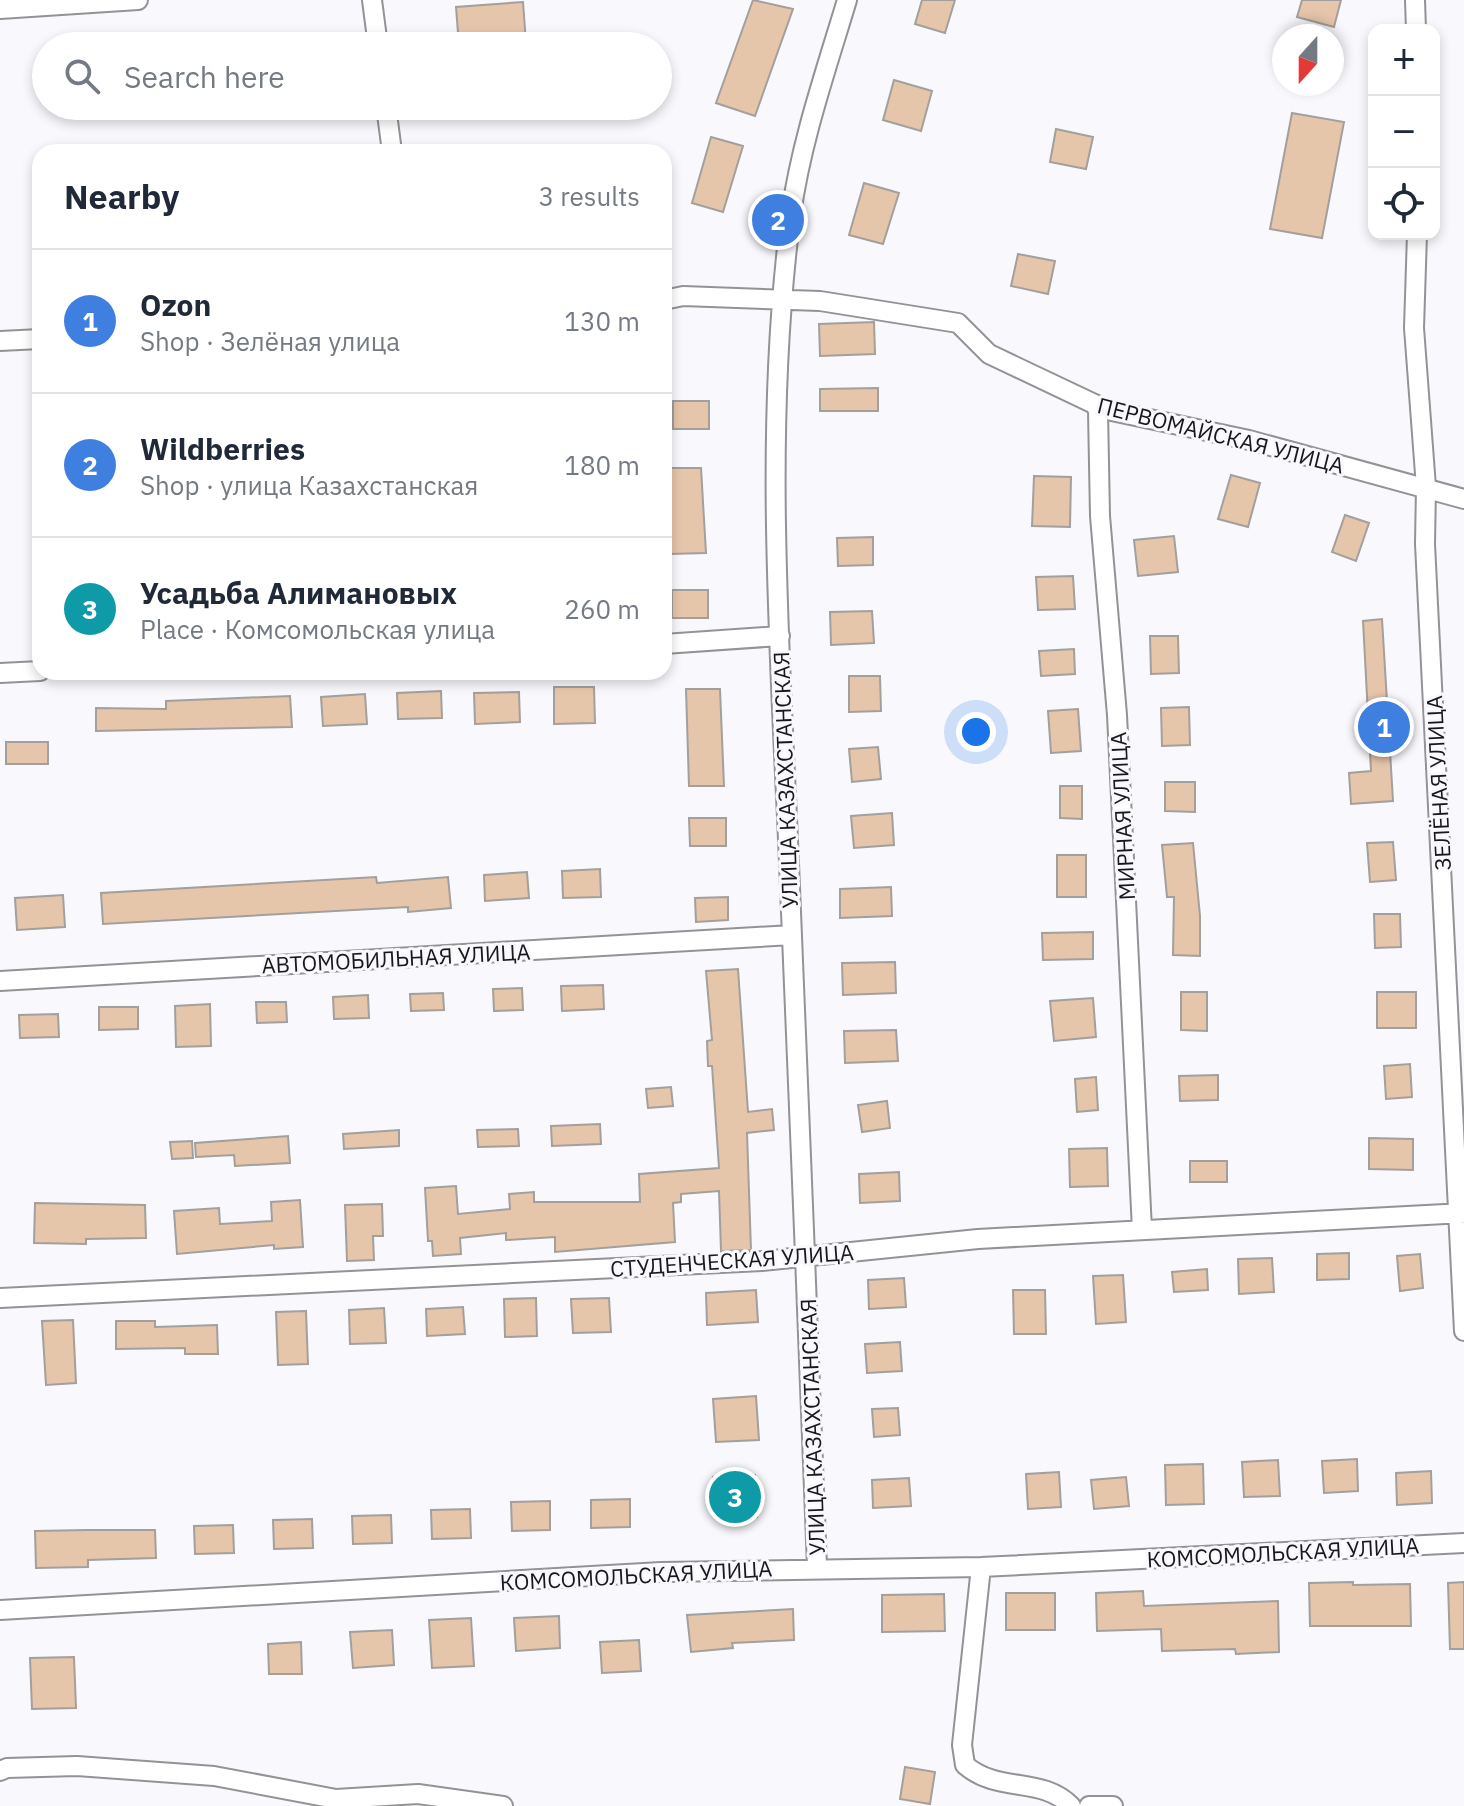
<!DOCTYPE html>
<meta charset="utf-8">
<style>
body{margin:0;font-family:"IBM Plex Sans",sans-serif;background:#f6f6f7;color:#1f2937}
.controls{position:absolute;right:24px;top:24px;display:grid;overflow:hidden;border-radius:16px;box-shadow:0 4px 12px #0003}
.controls button{width:72px;height:72px;display:grid;place-items:center;padding:0;border:0;border-bottom:2px solid #e0e1e3;background:#fff;color:#1f2937;font:40px sans-serif}
.compass{position:absolute;left:1272px;top:24px;width:72px;height:72px;border-radius:50%;background:#fff;box-shadow:0 4px 12px #0003;rotate:201deg}
.you{position:absolute;left:976px;top:732px;width:28px;height:28px;margin:-20px;border:6px solid #fff;border-radius:50%;background:#1a73e8;box-shadow:0 0 0 12px #1a73e833}
.badge{display:grid;place-items:center;width:52px;height:52px;border-radius:50%;background:#b45309;color:#fff;font-size:26px;font-weight:700}
.pin{position:absolute;translate:-50% -50%;border:4px solid #fff;box-shadow:0 2px 8px #0006}
.list{margin:0;padding:0;list-style:none}
h2{display:flex;justify-content:space-between;align-items:center;height:104px;margin:0;padding:0 32px;font-size:34px}
h2 small{font-size:26px;font-weight:400;color:#747a83}
.list li{display:grid;grid-template-columns:52px 1fr auto;gap:24px;align-items:center;box-sizing:border-box;height:144px;padding:0 32px;border-top:2px solid #e0e1e3}
.list b{display:block;font-size:30px;white-space:nowrap}
.list p{margin:0;font-size:26px;white-space:nowrap;color:#747a83}
.list em{font-size:26px;font-style:normal;color:#747a83}
.icon{flex:none;width:44px;height:44px;fill:none;stroke:currentColor;stroke-width:2;stroke-linecap:round;stroke-linejoin:round}
.map{position:relative;flex:none;width:1464px;height:1806px;overflow:hidden}
.search{position:absolute;background:#fff;box-shadow:0 4px 12px #0003;left:32px;top:32px;width:640px;height:88px;display:flex;align-items:center;gap:20px;box-sizing:border-box;padding:0 28px;border-radius:44px;color:#747a83;font-size:30px}
.panel{position:absolute;background:#fff;box-shadow:0 4px 12px #0003;left:32px;top:144px;width:640px;height:536px;border-radius:24px}
.map>svg:first-child{display:block}
.building{fill:#e6c6ab;stroke:#a39f9c;stroke-width:2}
.lines{fill:none;stroke-linecap:round;stroke-linejoin:round}
.street-casing{stroke:#939396;stroke-width:22}
.street{stroke:#fff;stroke-width:18}
.labels{text-anchor:middle;dominant-baseline:central;stroke-width:6;stroke-linejoin:round;paint-order:stroke}
.street-label{font-size:22px;fill:#19191b;stroke:#f9f9fd}
</style>
<div class="map">
<svg width="1464" height="1806" viewBox="0 0 1464 1806">
<rect width="100%" height="100%" fill="#f9f9fd"/>
<path class="building" d="M 753,0 L 793,9 L 755,116 L 716,103 Z
M 922,0 L 955,0 L 945,33 L 915,24 Z
M 1302,0 L 1341,0 L 1334,27 L 1297,17 Z
M 523,2 L 526,43 L 459,46 L 456,7 Z
M 894,80 L 932,91 L 921,131 L 883,120 Z
M 1292,113 L 1344,122 L 1322,238 L 1270,229 Z
M 1056,129 L 1093,137 L 1086,169 L 1050,162 Z
M 711,137 L 743,146 L 723,212 L 692,203 Z
M 864,183 L 899,193 L 883,244 L 849,235 Z
M 1018,254 L 1055,261 L 1048,294 L 1011,286 Z
M 874,322 L 875,354 L 820,356 L 819,324 Z
M 878,388 L 878,411 L 820,411 L 820,389 Z
M 673,401 L 709,401 L 709,429 L 673,429 Z
M 665,468 L 701,468 L 706,553 L 670,554 Z
M 1231,475 L 1260,483 L 1248,527 L 1218,519 Z
M 1034,476 L 1071,477 L 1070,527 L 1032,526 Z
M 1345,515 L 1369,523 L 1356,561 L 1332,552 Z
M 1174,536 L 1178,572 L 1138,576 L 1134,540 Z
M 873,537 L 873,565 L 838,566 L 837,538 Z
M 1073,576 L 1075,609 L 1038,610 L 1036,577 Z
M 672,590 L 708,590 L 708,618 L 672,618 Z
M 872,611 L 874,643 L 831,645 L 830,612 Z
M 1382,619 L 1393,801 L 1351,804 L 1349,773 L 1371,771 L 1363,621 Z
M 1150,636 L 1178,636 L 1179,673 L 1151,674 Z
M 1074,649 L 1075,674 L 1041,676 L 1039,651 Z
M 849,676 L 880,676 L 881,711 L 849,712 Z
M 554,687 L 594,687 L 595,723 L 554,724 Z
M 686,689 L 720,689 L 724,786 L 689,786 Z
M 441,691 L 442,718 L 398,719 L 397,693 Z
M 519,692 L 520,722 L 475,724 L 474,693 Z
M 365,694 L 367,724 L 323,726 L 321,697 Z
M 290,696 L 292,727 L 96,731 L 96,708 L 166,709 L 166,701 Z
M 1189,707 L 1190,745 L 1162,746 L 1161,708 Z
M 1078,709 L 1081,751 L 1051,753 L 1048,711 Z
M 6,742 L 48,742 L 48,764 L 6,764 Z
M 878,747 L 881,779 L 852,782 L 849,749 Z
M 1165,782 L 1195,782 L 1195,812 L 1165,811 Z
M 1060,786 L 1082,786 L 1082,819 L 1060,818 Z
M 892,813 L 894,845 L 854,848 L 851,816 Z
M 689,818 L 726,818 L 726,846 L 690,846 Z
M 1393,842 L 1396,880 L 1370,882 L 1367,843 Z
M 1193,843 L 1200,916 L 1200,956 L 1173,955 L 1174,897 L 1167,897 L 1162,845 Z
M 1057,855 L 1086,855 L 1086,897 L 1057,897 Z
M 600,869 L 601,897 L 563,898 L 562,871 Z
M 527,872 L 529,898 L 485,901 L 484,875 Z
M 376,877 L 377,883 L 448,877 L 451,908 L 408,912 L 408,907 L 103,924 L 101,893 Z
M 891,887 L 892,916 L 840,918 L 840,889 Z
M 63,895 L 65,927 L 17,930 L 15,898 Z
M 728,897 L 728,920 L 696,922 L 695,898 Z
M 1374,914 L 1400,914 L 1401,947 L 1375,948 Z
M 1093,932 L 1093,959 L 1043,960 L 1042,933 Z
M 895,962 L 896,993 L 843,995 L 842,963 Z
M 738,969 L 748,1112 L 772,1109 L 774,1130 L 747,1133 L 751,1250 L 721,1251 L 719,1191 L 681,1194 L 681,1202 L 673,1203 L 675,1242 L 555,1252 L 555,1237 L 506,1240 L 506,1233 L 460,1238 L 461,1254 L 433,1256 L 432,1241 L 428,1241 L 425,1188 L 456,1186 L 458,1214 L 510,1209 L 509,1194 L 534,1192 L 534,1202 L 640,1202 L 639,1174 L 719,1168 L 712,1066 L 708,1066 L 707,1041 L 712,1040 L 706,971 Z
M 603,985 L 604,1009 L 562,1011 L 561,986 Z
M 522,988 L 523,1010 L 494,1011 L 493,989 Z
M 1181,992 L 1207,992 L 1207,1031 L 1181,1030 Z
M 1377,992 L 1416,992 L 1416,1028 L 1377,1028 Z
M 443,993 L 444,1010 L 411,1011 L 410,994 Z
M 368,995 L 369,1018 L 334,1019 L 333,997 Z
M 1093,998 L 1096,1037 L 1054,1041 L 1050,1001 Z
M 256,1002 L 286,1002 L 287,1022 L 257,1023 Z
M 210,1004 L 211,1046 L 176,1047 L 175,1006 Z
M 99,1007 L 138,1007 L 138,1029 L 99,1030 Z
M 58,1014 L 59,1037 L 20,1038 L 19,1015 Z
M 896,1030 L 898,1061 L 845,1063 L 844,1031 Z
M 1410,1064 L 1412,1097 L 1386,1099 L 1384,1066 Z
M 1218,1075 L 1218,1100 L 1180,1101 L 1179,1076 Z
M 1096,1077 L 1098,1110 L 1077,1112 L 1075,1079 Z
M 671,1087 L 673,1106 L 648,1108 L 646,1089 Z
M 887,1101 L 890,1128 L 862,1132 L 858,1105 Z
M 600,1124 L 601,1144 L 552,1146 L 551,1126 Z
M 518,1129 L 519,1146 L 478,1147 L 477,1130 Z
M 399,1130 L 399,1146 L 344,1149 L 343,1134 Z
M 288,1136 L 290,1163 L 235,1166 L 234,1155 L 196,1157 L 195,1143 Z
M 1369,1138 L 1413,1139 L 1413,1170 L 1369,1169 Z
M 192,1141 L 193,1158 L 172,1159 L 170,1142 Z
M 1107,1148 L 1108,1186 L 1070,1187 L 1069,1149 Z
M 1190,1161 L 1227,1161 L 1227,1182 L 1190,1182 Z
M 899,1172 L 900,1201 L 860,1203 L 859,1174 Z
M 300,1200 L 303,1247 L 274,1249 L 274,1245 L 177,1254 L 174,1211 L 219,1208 L 220,1224 L 272,1221 L 271,1202 Z
M 35,1203 L 145,1205 L 146,1238 L 86,1239 L 86,1244 L 34,1243 Z
M 382,1204 L 383,1236 L 373,1236 L 374,1260 L 347,1261 L 345,1205 Z
M 1349,1253 L 1349,1279 L 1317,1280 L 1317,1254 Z
M 1420,1254 L 1423,1288 L 1400,1291 L 1397,1256 Z
M 1272,1258 L 1274,1292 L 1239,1294 L 1238,1259 Z
M 1207,1269 L 1208,1290 L 1174,1292 L 1172,1272 Z
M 1123,1275 L 1126,1322 L 1096,1324 L 1093,1276 Z
M 904,1278 L 906,1307 L 869,1309 L 868,1280 Z
M 756,1290 L 758,1322 L 707,1325 L 706,1293 Z
M 1013,1290 L 1045,1290 L 1046,1334 L 1014,1334 Z
M 536,1298 L 537,1336 L 505,1337 L 504,1299 Z
M 609,1298 L 611,1332 L 573,1333 L 571,1299 Z
M 463,1307 L 465,1334 L 427,1336 L 426,1309 Z
M 384,1308 L 386,1343 L 350,1344 L 349,1310 Z
M 306,1311 L 308,1364 L 278,1365 L 276,1312 Z
M 73,1320 L 76,1383 L 46,1385 L 42,1321 Z
M 116,1321 L 155,1321 L 155,1327 L 217,1325 L 218,1354 L 185,1354 L 185,1348 L 116,1349 Z
M 900,1342 L 902,1371 L 867,1373 L 865,1344 Z
M 756,1396 L 759,1440 L 716,1442 L 713,1399 Z
M 898,1408 L 900,1435 L 874,1437 L 872,1409 Z
M 1357,1459 L 1358,1491 L 1324,1493 L 1322,1461 Z
M 1278,1460 L 1280,1496 L 1244,1497 L 1242,1462 Z
M 1203,1464 L 1204,1504 L 1166,1505 L 1165,1465 Z
M 1431,1471 L 1432,1503 L 1397,1505 L 1396,1473 Z
M 1059,1472 L 1061,1507 L 1028,1509 L 1026,1474 Z
M 755,1475 L 757,1517 L 716,1519 L 713,1477 Z
M 1126,1477 L 1129,1506 L 1094,1509 L 1091,1480 Z
M 909,1478 L 911,1506 L 873,1508 L 872,1480 Z
M 630,1499 L 630,1527 L 591,1528 L 591,1500 Z
M 550,1501 L 550,1530 L 512,1531 L 511,1502 Z
M 470,1509 L 471,1538 L 432,1539 L 431,1510 Z
M 391,1515 L 392,1543 L 353,1544 L 352,1516 Z
M 312,1519 L 313,1548 L 274,1549 L 273,1520 Z
M 233,1525 L 234,1553 L 195,1554 L 194,1526 Z
M 87,1530 L 155,1530 L 156,1558 L 88,1560 L 88,1567 L 36,1568 L 35,1531 Z
M 1353,1582 L 1353,1585 L 1410,1584 L 1411,1626 L 1310,1626 L 1309,1583 Z
M 1464,1582 L 1464,1649 L 1450,1649 L 1448,1583 Z
M 1143,1591 L 1144,1606 L 1278,1601 L 1279,1652 L 1236,1654 L 1235,1649 L 1162,1651 L 1161,1629 L 1097,1631 L 1096,1593 Z
M 1006,1593 L 1055,1593 L 1055,1630 L 1006,1630 Z
M 944,1594 L 945,1631 L 882,1632 L 882,1595 Z
M 793,1609 L 794,1640 L 732,1643 L 733,1648 L 691,1652 L 687,1615 Z
M 559,1616 L 560,1648 L 516,1651 L 514,1618 Z
M 471,1618 L 474,1666 L 432,1668 L 429,1620 Z
M 392,1630 L 394,1665 L 353,1668 L 350,1632 Z
M 639,1640 L 641,1671 L 602,1673 L 600,1642 Z
M 301,1642 L 302,1674 L 269,1674 L 268,1644 Z
M 74,1657 L 76,1708 L 32,1709 L 30,1658 Z
M 905,1767 L 935,1772 L 930,1804 L 900,1799 Z"/>
<g class="lines">
<g class="street-casing">
<path id="street" d="M 372,0 L 378,46
M 1415,0 L 1416,30
M 0,9 L 138,0
M 386,106 L 392,152
M 1417,234 L 1414,328 L 1426,487 L 1425,544 L 1464,1331
M 664,300 L 683,296 L 820,301 L 958,323 L 989,354 L 1107,410 L 1249,440 L 1464,499
M 0,341 L 40,339
M 1095,404 L 1098,411 L 1100,516 L 1117,715 L 1142,1230
M 664,644 L 780,636
M 0,673 L 40,671
M 0,981 L 792,935
M 0,1298 L 762,1261 L 978,1239 L 1464,1213
M 817,1567 C 809,1332 798,1098 789,863 C 780,648 763,428 791,214 C 801,142 826,70 847,0
M 981,1567 L 962,1745 L 965,1765 C 999,1794 1042,1776 1071,1806
M 0,1610 L 661,1572 L 981,1567 L 1464,1543
M 0,1771 L 7,1768 L 77,1766 L 214,1776 L 336,1799 L 418,1794 L 503,1806
M 1089,1806 L 1113,1806"/>
</g>
<use href="#street" class="street"/>
</g>
<g class="labels">
<g class="street-label">
<text transform="translate(1221 435) rotate(14)">ПЕРВОМАЙСКАЯ УЛИЦА</text>
<text transform="translate(785 780) rotate(-92)">УЛИЦА КАЗАХСТАНСКАЯ</text>
<text transform="translate(1438 783) rotate(-93)">ЗЕЛЁНАЯ УЛИЦА</text>
<text transform="translate(1122 816) rotate(-93)">МИРНАЯ УЛИЦА</text>
<text transform="translate(396 958) rotate(-3)">АВТОМОБИЛЬНАЯ УЛИЦА</text>
<text transform="translate(732 1260) rotate(-4)">СТУДЕНЧЕСКАЯ УЛИЦА</text>
<text transform="translate(812 1427) rotate(-92)">УЛИЦА КАЗАХСТАНСКАЯ</text>
<text transform="translate(1283 1552) rotate(-3)">КОМСОМОЛЬСКАЯ УЛИЦА</text>
<text transform="translate(636 1575) rotate(-3)">КОМСОМОЛЬСКАЯ УЛИЦА</text>
</g>
</g>
</svg>
<div class="controls">
<button>+</button>
<button>−</button>
<button><svg class="icon" aria-label="locate" viewBox="0 0 24 24"><circle cx="12" cy="12" r="6"/><path d="M12 2v4M12 18v4M2 12h4M18 12h4"/></svg></button>
</div>
<svg class="compass" viewBox="-18 -18 36 36"><path d="M0-13l5 13h-10z" fill="#e53935"/><path d="M0 13l5-13h-10z" fill="#747a83"/></svg>
<div class="you"></div>
<div class="pin badge" style="left:1384px;top:727px;background:#3f7fe0">1</div>
<div class="pin badge" style="left:778px;top:220px;background:#3f7fe0">2</div>
<div class="pin badge" style="left:735px;top:1497px;background:#0f9aa8">3</div>
<div class="search"><svg class="icon" aria-label="search" viewBox="0 0 24 24"><circle cx="10" cy="10" r="6"/><path d="M15 15l6 6"/></svg>Search here</div>
<section class="panel">
<h2>Nearby<small>3 results</small></h2>
<ul class="list">
<li><span class="badge" style="background:#3f7fe0">1</span><div><b>Ozon</b><p>Shop · Зелёная улица</p></div><em>130 m</em></li>
<li><span class="badge" style="background:#3f7fe0">2</span><div><b>Wildberries</b><p>Shop · улица Казахстанская</p></div><em>180 m</em></li>
<li><span class="badge" style="background:#0f9aa8">3</span><div><b>Усадьба Алимановых</b><p>Place · Комсомольская улица</p></div><em>260 m</em></li>
</ul>
</section>
</div>
